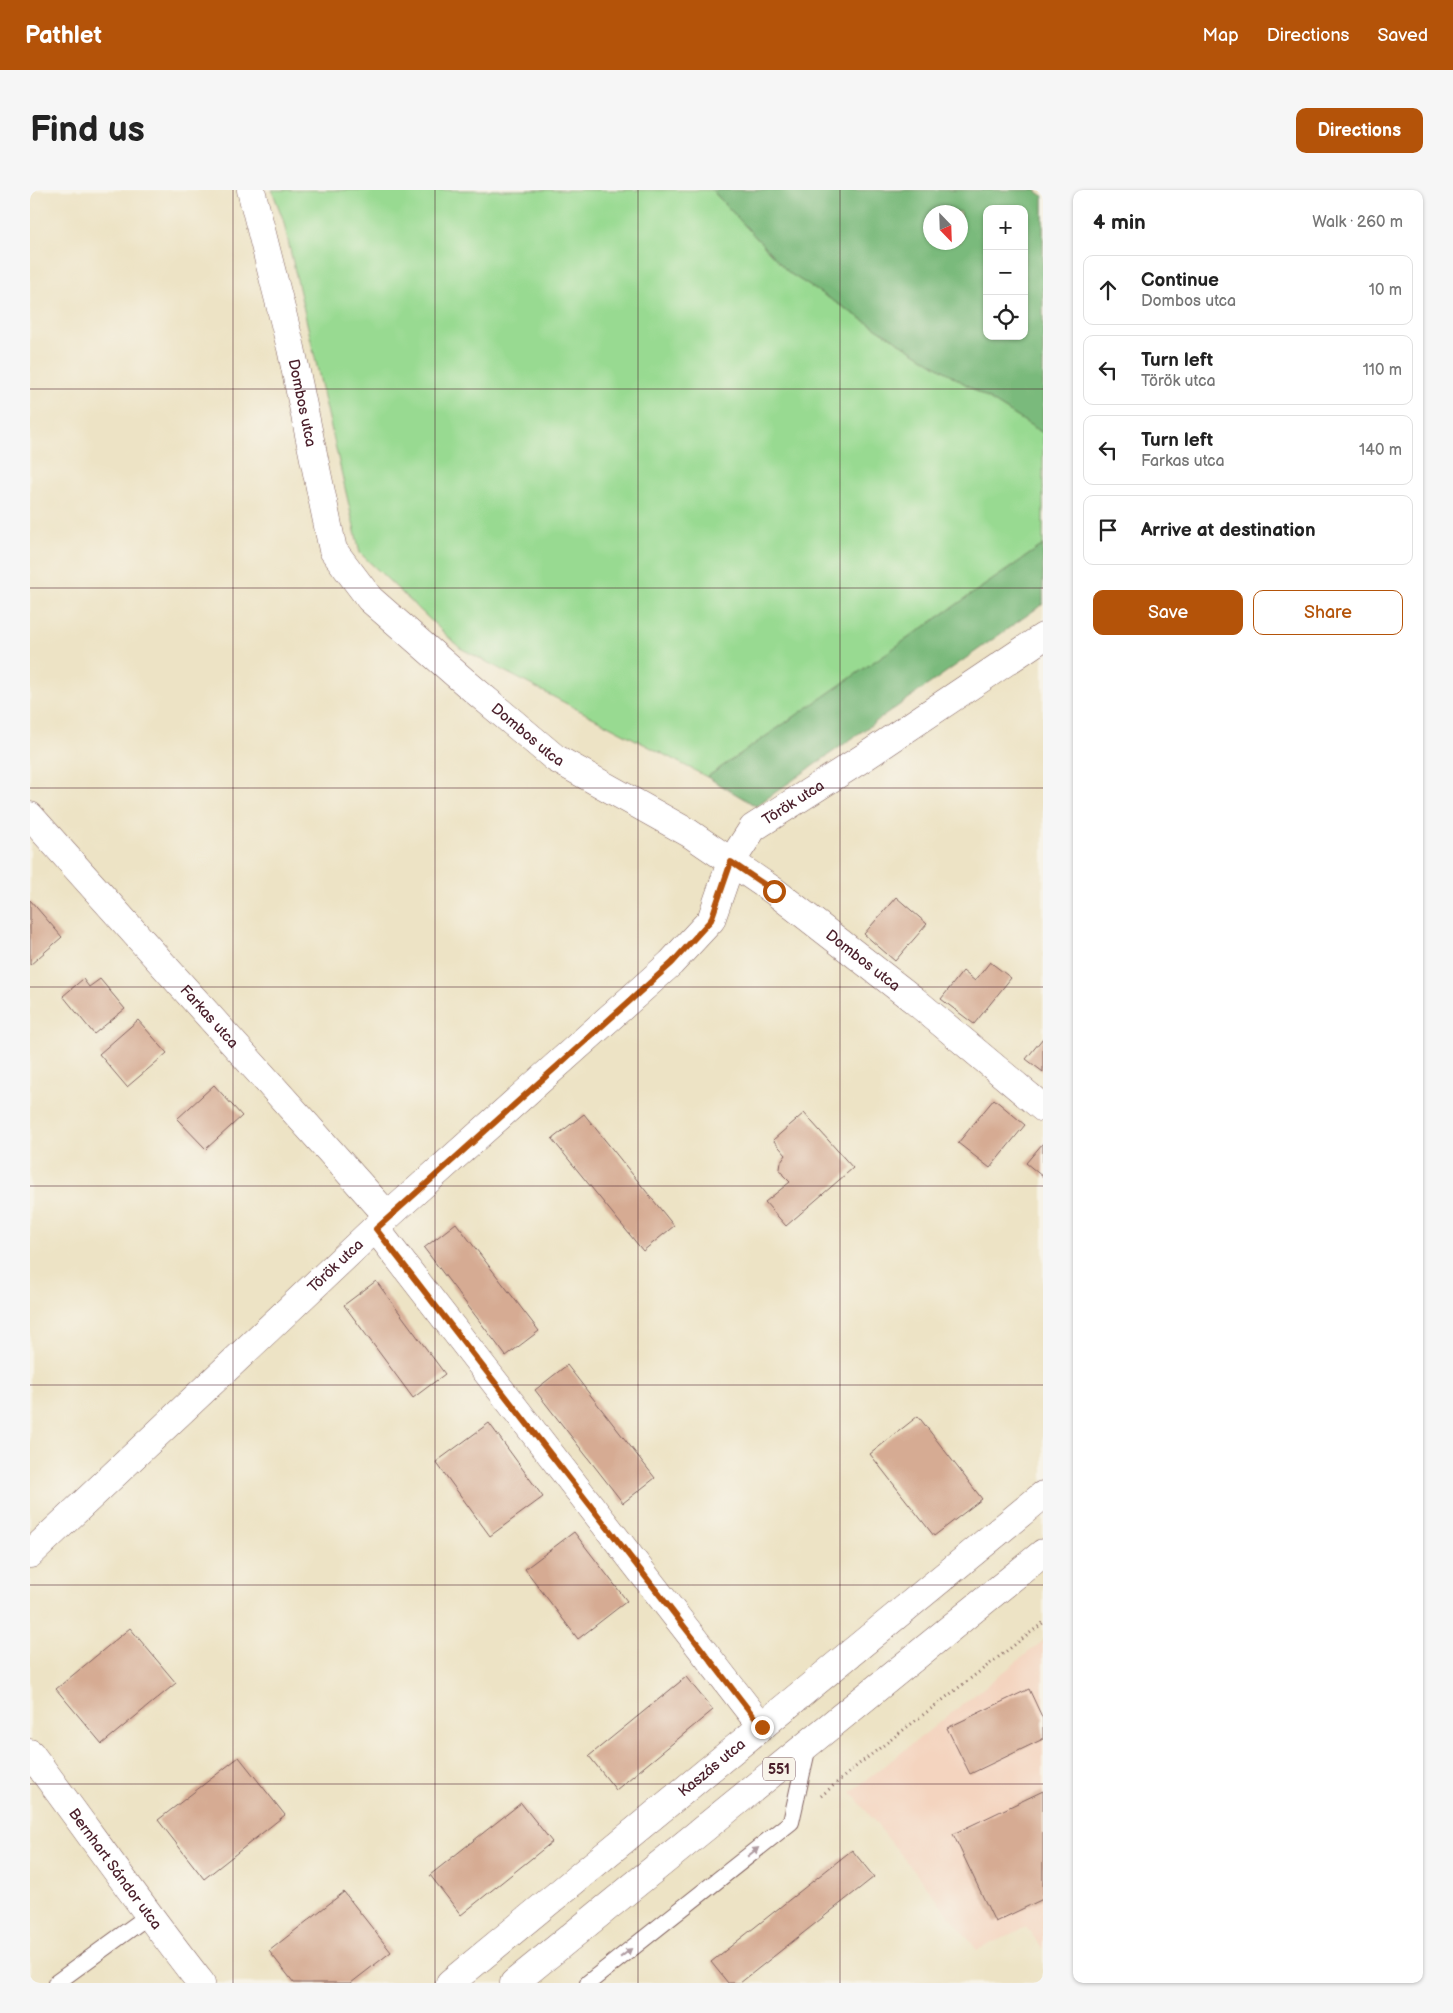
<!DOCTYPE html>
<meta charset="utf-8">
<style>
body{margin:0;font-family:"Balsamiq Sans",sans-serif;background:#f6f6f6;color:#222}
.controls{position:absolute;right:15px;top:15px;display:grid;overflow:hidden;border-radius:10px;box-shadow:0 1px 4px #0004}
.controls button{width:45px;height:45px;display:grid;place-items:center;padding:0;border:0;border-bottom:1px solid #e0e0e0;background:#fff;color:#222;font:25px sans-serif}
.compass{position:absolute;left:893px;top:15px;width:45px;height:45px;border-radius:50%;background:#fff;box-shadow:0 1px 4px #0004;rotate:157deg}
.stop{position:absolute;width:15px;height:15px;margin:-11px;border:4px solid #b45309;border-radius:50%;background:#fff}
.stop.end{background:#b45309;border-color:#fff;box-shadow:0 1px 5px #0008}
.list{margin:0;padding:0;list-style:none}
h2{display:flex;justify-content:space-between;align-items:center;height:65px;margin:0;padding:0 20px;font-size:21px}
h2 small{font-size:16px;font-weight:400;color:#767676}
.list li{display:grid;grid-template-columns:32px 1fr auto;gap:15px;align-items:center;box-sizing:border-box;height:70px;margin:0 10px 10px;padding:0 10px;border:1px solid #e0e0e0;border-radius:10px}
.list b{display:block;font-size:19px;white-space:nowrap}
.list p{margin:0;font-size:16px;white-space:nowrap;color:#767676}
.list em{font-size:16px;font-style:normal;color:#767676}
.actions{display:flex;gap:10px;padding:15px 20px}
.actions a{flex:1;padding:11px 0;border:1px solid #b45309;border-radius:10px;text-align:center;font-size:18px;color:#b45309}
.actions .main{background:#b45309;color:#fff}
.icon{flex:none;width:28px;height:28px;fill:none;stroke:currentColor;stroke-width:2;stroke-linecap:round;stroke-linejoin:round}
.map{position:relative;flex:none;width:1013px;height:1793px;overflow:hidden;border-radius:10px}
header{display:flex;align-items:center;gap:30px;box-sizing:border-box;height:70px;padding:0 25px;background:#b45309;color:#fff}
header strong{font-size:24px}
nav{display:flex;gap:28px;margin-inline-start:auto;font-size:18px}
.intro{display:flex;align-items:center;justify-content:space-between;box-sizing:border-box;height:120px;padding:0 30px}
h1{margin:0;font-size:35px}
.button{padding:12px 22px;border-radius:10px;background:#b45309;color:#fff;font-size:18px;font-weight:700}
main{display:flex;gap:30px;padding:0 30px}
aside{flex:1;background:#fff;border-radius:10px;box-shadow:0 1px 4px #0004}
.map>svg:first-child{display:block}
.built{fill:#f4d4bf}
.green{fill:#98da91;stroke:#717c5e}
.forest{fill:#7aba7b;stroke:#626c53;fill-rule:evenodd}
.building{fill:#d6ab93}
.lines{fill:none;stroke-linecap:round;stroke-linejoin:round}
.lane-casing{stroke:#836461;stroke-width:18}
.street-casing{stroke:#836461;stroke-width:29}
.primary-casing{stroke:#836461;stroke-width:29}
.path{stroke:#836461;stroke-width:3;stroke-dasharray:1 4;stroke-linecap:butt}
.lane{stroke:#fff;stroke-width:16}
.street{stroke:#fff;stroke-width:28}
.primary{stroke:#fff;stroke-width:28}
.oneway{fill:#ae9aa0}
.route{stroke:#b45309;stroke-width:6}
.grid{fill:none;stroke:#4a1f2b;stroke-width:1;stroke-opacity:0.55}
.labels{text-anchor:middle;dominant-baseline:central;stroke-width:4;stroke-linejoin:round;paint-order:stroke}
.shield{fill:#f7f3e8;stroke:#7e5f64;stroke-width:1}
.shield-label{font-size:14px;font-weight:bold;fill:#4a1f2b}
.street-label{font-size:15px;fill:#4a1f2b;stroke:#f7f3e8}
</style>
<header>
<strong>Pathlet</strong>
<nav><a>Map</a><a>Directions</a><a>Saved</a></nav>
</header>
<div class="intro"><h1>Find us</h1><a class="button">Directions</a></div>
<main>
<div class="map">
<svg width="1013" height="1793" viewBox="0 0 1013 1793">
<rect width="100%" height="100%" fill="#f7f3e8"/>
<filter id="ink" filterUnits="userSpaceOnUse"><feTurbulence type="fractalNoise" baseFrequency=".02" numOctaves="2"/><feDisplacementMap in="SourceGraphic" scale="10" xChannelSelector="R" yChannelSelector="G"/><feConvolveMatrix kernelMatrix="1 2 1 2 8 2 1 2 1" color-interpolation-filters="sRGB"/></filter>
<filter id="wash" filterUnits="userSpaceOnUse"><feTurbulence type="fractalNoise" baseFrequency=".0096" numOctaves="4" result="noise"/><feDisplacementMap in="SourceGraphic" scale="20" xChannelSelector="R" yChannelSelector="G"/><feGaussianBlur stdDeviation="1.12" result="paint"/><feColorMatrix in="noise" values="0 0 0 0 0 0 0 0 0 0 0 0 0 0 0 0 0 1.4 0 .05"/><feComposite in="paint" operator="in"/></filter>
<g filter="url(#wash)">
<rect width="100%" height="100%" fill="#ede3c5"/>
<path class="built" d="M 1013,1451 L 1013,1759 L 996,1737 L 947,1760 L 821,1602 Z"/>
<path class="green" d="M 242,0 L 682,0 L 759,83 L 1013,243 L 1013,355 L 677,587 L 430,458 L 330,363 L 253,29 Z"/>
<path class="forest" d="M 682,0 L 1005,0 L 1013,6 L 1013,243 L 759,83 ZM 957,19 L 994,19 L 994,146 L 957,146 ZM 901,22 L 931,22 L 931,52 L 901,52 Z
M 1013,355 L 1013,414 L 726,616 L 677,587 Z"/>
<g id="blocks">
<path class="building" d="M 866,707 L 897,734 L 865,771 L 834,744 Z
M 0,710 L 32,747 L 0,775 Z
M 960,772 L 981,788 L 944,834 L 911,809 L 933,781 L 945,791 Z
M 53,789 L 59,797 L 70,789 L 95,819 L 64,844 L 33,806 Z
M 108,830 L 137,863 L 97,897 L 69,864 Z
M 1013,848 L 1013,882 L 996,869 Z
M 184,895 L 212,926 L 176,959 L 147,929 Z
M 964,909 L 995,935 L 960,978 L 928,953 Z
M 774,923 L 823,978 L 756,1036 L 735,1012 L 760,992 L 753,985 L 750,979 L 751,972 L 756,965 L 743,950 Z
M 554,924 L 644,1036 L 613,1061 L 522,949 Z
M 1013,953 L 1013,987 L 996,973 Z
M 426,1033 L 509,1141 L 476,1166 L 394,1058 Z
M 346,1091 L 415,1184 L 383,1208 L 314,1115 Z
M 537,1175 L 625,1288 L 593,1313 L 505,1200 Z
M 888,1226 L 952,1309 L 904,1346 L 840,1264 Z
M 459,1233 L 513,1307 L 460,1346 L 406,1272 Z
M 544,1342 L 597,1411 L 548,1449 L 495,1379 Z
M 100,1438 L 146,1493 L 72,1554 L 26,1499 Z
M 656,1487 L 683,1520 L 586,1600 L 559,1566 Z
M 999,1499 L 1013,1529 L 1013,1549 L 940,1584 L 917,1538 Z
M 209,1567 L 255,1625 L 174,1689 L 128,1630 Z
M 1013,1601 L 1013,1709 L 965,1732 L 923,1644 Z
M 491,1613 L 522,1652 L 431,1725 L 400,1685 Z
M 822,1660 L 844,1687 L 710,1793 L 698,1793 L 681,1772 Z
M 314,1702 L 361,1762 L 321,1793 L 264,1793 L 239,1761 Z"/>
</g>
</g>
<g filter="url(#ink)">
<use href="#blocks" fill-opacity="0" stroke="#836461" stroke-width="1"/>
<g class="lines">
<g class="lane-casing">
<path id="lane" d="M 26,1793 L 118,1726
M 558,1793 L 761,1632 L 778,1556"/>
</g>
<g class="street-casing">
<g id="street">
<path id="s1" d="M 221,0 L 261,158 L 303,360 L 340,409 L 436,493 L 525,568 L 659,643 L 744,701 L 884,810 L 1013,918"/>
<path id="s2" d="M 0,626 L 358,1026"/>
<path d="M 346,1039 L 732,1537"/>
<path id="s3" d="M 0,1364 L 358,1026 L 641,773 L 681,730 L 701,672 L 723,638 L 833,568 L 1013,447"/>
<path id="s4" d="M 0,1563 C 57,1639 112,1718 171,1793"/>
<path id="s5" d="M 420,1793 L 1013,1305"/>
</g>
</g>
<g class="primary-casing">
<path id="primary" d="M 484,1793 L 1013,1363"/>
</g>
<path class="path" d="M 791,1606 L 829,1574 L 1013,1433"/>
<use href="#lane" class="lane"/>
<use href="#street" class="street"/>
<use href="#primary" class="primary"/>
</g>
<defs><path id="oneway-solid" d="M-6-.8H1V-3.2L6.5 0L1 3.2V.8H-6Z" transform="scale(1.25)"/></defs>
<g class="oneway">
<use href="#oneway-solid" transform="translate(723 1662) rotate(-38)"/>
<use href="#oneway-solid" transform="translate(596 1763) rotate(-38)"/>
</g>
</g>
<g class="lines" filter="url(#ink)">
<path class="route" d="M 732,1537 L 346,1039 L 642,773 L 681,730 L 701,672 L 744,701"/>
</g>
<path class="grid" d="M 203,0 L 203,1793M 405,0 L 405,1793M 608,0 L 608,1793M 810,0 L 810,1793M 0,199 L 1013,199M 0,398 L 1013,398M 0,598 L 1013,598M 0,797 L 1013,797M 0,996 L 1013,996M 0,1195 L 1013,1195M 0,1395 L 1013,1395M 0,1594 L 1013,1594"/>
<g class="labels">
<rect class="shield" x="733" y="1567.5" width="32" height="23" rx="4"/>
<g class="shield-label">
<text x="749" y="1579">551</text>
</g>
<g class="street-label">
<text stroke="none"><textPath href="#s1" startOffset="219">Dombos utca</textPath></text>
<text stroke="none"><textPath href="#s1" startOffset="639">Dombos utca</textPath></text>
<text stroke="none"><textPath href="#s3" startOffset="1080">Török utca</textPath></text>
<text stroke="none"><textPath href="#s1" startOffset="1044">Dombos utca</textPath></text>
<text stroke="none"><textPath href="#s2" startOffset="269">Farkas utca</textPath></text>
<text stroke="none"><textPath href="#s3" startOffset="420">Török utca</textPath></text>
<text stroke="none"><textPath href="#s5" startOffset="339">Kaszás utca</textPath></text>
<text stroke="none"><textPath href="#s4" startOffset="144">Bernhart Sándor utca</textPath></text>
</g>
</g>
</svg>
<div class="controls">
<button>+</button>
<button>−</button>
<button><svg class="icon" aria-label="locate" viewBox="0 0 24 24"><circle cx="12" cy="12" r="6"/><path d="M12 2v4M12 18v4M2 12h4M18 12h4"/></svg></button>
</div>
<svg class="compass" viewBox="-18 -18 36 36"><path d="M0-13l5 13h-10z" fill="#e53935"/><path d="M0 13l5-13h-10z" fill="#767676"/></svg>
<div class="stop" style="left:744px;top:701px"></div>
<div class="stop end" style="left:732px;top:1537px"></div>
</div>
<aside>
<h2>4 min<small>Walk · 260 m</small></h2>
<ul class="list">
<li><svg class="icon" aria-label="ahead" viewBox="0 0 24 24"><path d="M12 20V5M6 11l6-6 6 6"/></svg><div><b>Continue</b><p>Dombos utca</p></div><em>10 m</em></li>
<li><svg class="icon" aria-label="left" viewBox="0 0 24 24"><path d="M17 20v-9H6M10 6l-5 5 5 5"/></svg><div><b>Turn left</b><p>Török utca</p></div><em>110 m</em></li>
<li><svg class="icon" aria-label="left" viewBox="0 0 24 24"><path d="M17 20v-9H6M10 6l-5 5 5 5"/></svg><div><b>Turn left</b><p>Farkas utca</p></div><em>140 m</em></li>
<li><svg class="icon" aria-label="arrive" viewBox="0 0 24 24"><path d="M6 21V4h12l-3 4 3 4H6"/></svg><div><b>Arrive at destination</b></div></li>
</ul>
<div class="actions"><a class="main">Save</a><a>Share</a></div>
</aside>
</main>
